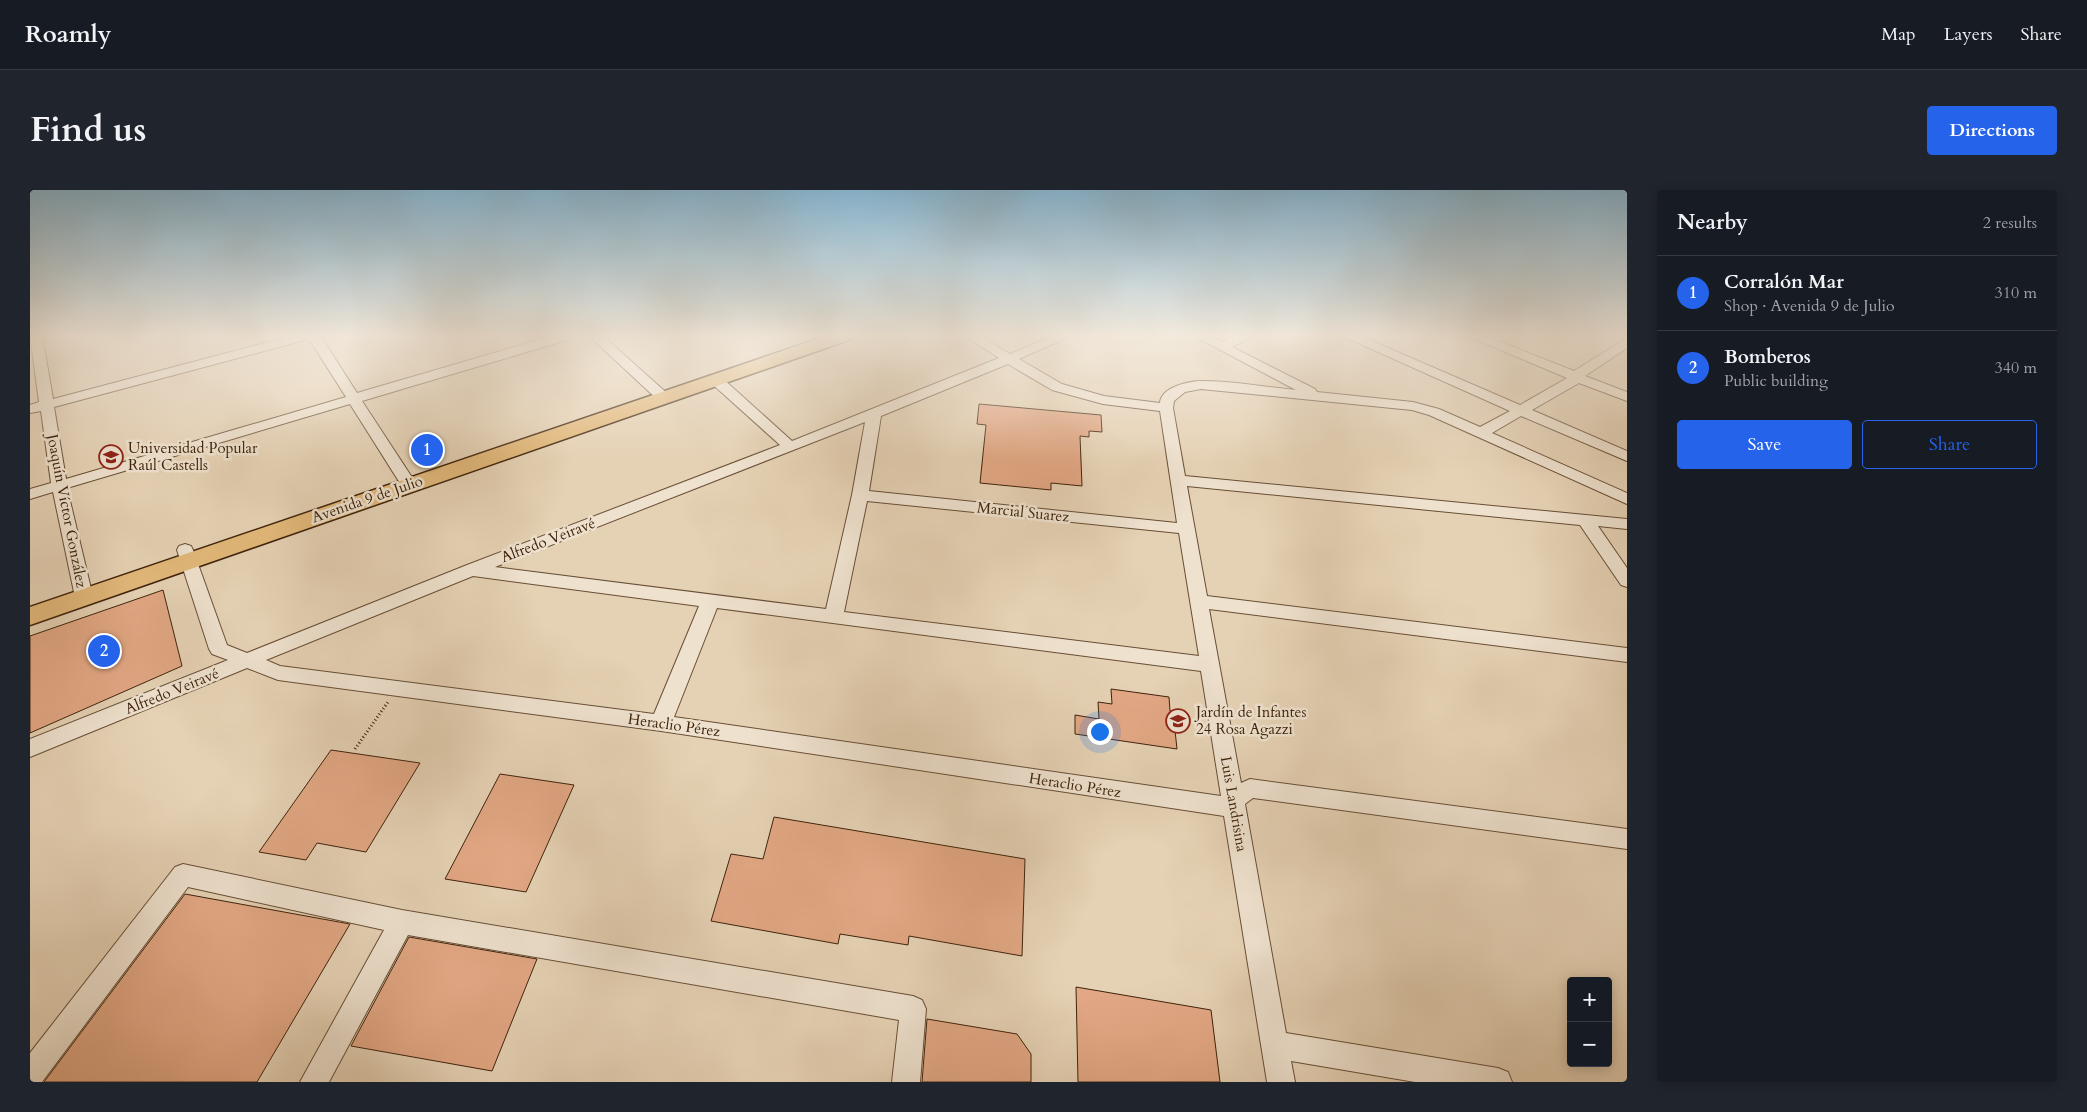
<!DOCTYPE html>
<meta charset="utf-8">
<style>
body{margin:0;font-family:Cardo,serif;background:#20242c;color:#f1f3f6}
.controls{position:absolute;right:15px;bottom:15px;display:grid;overflow:hidden;border-radius:5px;box-shadow:0 2px 12px #0003}
.controls button{width:45px;height:45px;display:grid;place-items:center;padding:0;border:0;border-bottom:1px solid #363941;background:#171b24;color:#f1f3f6;font:25px sans-serif}
.you{position:absolute;left:1069px;top:541px;width:18px;height:18px;margin:-12px;border:4px solid #fff;border-radius:50%;background:#1a73e8;box-shadow:0 0 0 8px #1a73e833}
.badge{display:grid;place-items:center;width:32px;height:32px;border-radius:50%;background:#2563eb;color:#fff;font-size:16px;font-weight:700}
.pin{position:absolute;translate:-50% -50%;border:2px solid #fff;box-shadow:0 1px 5px #0006}
.list{margin:0;padding:0;list-style:none}
h2{display:flex;justify-content:space-between;align-items:center;height:65px;margin:0;padding:0 20px;font-size:21px}
h2 small{font-size:16px;font-weight:400;color:#9ea1a6}
.list li{display:grid;grid-template-columns:32px 1fr auto;gap:15px;align-items:center;box-sizing:border-box;height:75px;padding:0 20px;border-top:1px solid #363941}
.list b{display:block;font-size:19px;white-space:nowrap}
.list p{margin:0;font-size:16px;white-space:nowrap;color:#9ea1a6}
.list em{font-size:16px;font-style:normal;color:#9ea1a6}
.actions{display:flex;gap:10px;padding:15px 20px}
.actions a{flex:1;padding:11px 0;border:1px solid #2563eb;border-radius:5px;text-align:center;font-size:18px;color:#2563eb}
.actions .main{background:#2563eb;color:#fff}
.map{position:relative;flex:none;width:1597px;height:892px;overflow:hidden;border-radius:5px}
header{display:flex;align-items:center;gap:30px;box-sizing:border-box;height:70px;padding:0 25px;background:#171b24;border-bottom:1px solid #363941}
header strong{font-size:24px}
nav{display:flex;gap:28px;margin-inline-start:auto;font-size:18px}
.intro{display:flex;align-items:center;justify-content:space-between;box-sizing:border-box;height:120px;padding:0 30px}
h1{margin:0;font-size:35px}
.button{padding:12px 22px;border-radius:5px;background:#2563eb;color:#fff;font-size:18px;font-weight:700}
main{display:flex;gap:30px;padding:0 30px}
aside{flex:1;background:#171b24;border-radius:5px;box-shadow:0 2px 12px #0003}
.map>svg:first-child{display:block}
.building{fill:#e2a784;stroke:#3e230b}
.lines{fill:none;stroke-linecap:round;stroke-linejoin:round}
.minor-casing{stroke:#684e35;stroke-width:2}
.major-casing{stroke:#3e230b;stroke-width:3}
.path{stroke:#3e230b;stroke-width:3;stroke-dasharray:1 2.5;stroke-linecap:butt}
.minor{fill:#eee1ce;fill-rule:evenodd}
.major{fill:#e2b87a;fill-rule:evenodd}
.labels{text-anchor:middle;dominant-baseline:central;stroke-width:5;stroke-linejoin:round;paint-order:stroke}
.poi-label{font-size:15px;fill:#3e230b;stroke:#eee1ce;text-anchor:start}
.street-label{font-size:15px;fill:#3e230b;stroke:#eee1ce}
</style>
<header>
<strong>Roamly</strong>
<nav><a>Map</a><a>Layers</a><a>Share</a></nav>
</header>
<div class="intro"><h1>Find us</h1><a class="button">Directions</a></div>
<main>
<div class="map">
<svg width="1597" height="892" viewBox="0 0 1597 892">
<rect width="100%" height="100%" fill="#e5d1b4"/>
<filter id="stains"><feTurbulence type="fractalNoise" baseFrequency=".004" numOctaves="4"/><feColorMatrix values="0 0 0 0 .2 0 0 0 0 .09 0 0 0 0 .02 0 0 0 .5 -.17"/></filter>
<radialGradient id="worn" r=".72"><stop offset=".6" stop-color="#630" stop-opacity="0"/><stop offset="1" stop-color="#630" stop-opacity=".3"/></radialGradient>
<path class="building" d="M 949,214 L 1071,225 L 1072,242 L 1059,241 L 1059,247 L 1050,246 L 1052,296 L 1021,293 L 1021,300 L 950,293 L 956,235 L 947,234 Z
M 133,400 L 152,476 L 0,543 L 0,446 Z
M 1081,499 L 1139,507 L 1140,521 L 1143,522 L 1147,559 L 1045,544 L 1045,525 L 1069,529 L 1068,512 L 1082,514 Z
M 301,560 L 390,573 L 336,662 L 287,653 L 276,670 L 229,662 Z
M 470,584 L 544,595 L 496,702 L 415,689 Z
M 744,627 L 995,669 L 992,766 L 879,746 L 878,755 L 810,744 L 808,754 L 681,731 L 701,664 L 733,669 Z
M 155,704 L 320,734 L 227,892 L 14,892 Z
M 379,747 L 507,769 L 462,881 L 321,856 Z
M 1046,797 L 1181,820 L 1190,892 L 1048,892 Z
M 897,829 L 987,844 L 1001,864 L 1001,892 L 892,892 Z"/>
<g class="lines">
<g class="minor-casing">
<path id="minor" d="M 0,145 L 12,145 L 23,209 L 265,145 L 290,145 L 327,203 L 525,145 L 546,145 L 544,148 L 332,211 L 387,295 L 385,298 L 373,298 L 320,214 L 37,298 L 63,407 L 60,411 L 54,413 L 48,411 L 45,407 L 23,302 L 0,309 L 0,299 L 21,293 L 11,221 L 0,223 L 0,215 L 9,212 ZM 279,149 L 316,207 L 36,289 L 24,217 Z
M 558,145 L 572,145 L 639,205 L 641,208 L 639,211 L 629,211 Z
M 933,145 L 949,145 L 980,164 L 1025,145 L 1043,145 L 989,169 L 1032,194 L 1074,206 L 1130,213 C 1131,197 1159,191 1172,191 C 1203,191 1235,197 1266,200 L 1162,145 L 1178,145 L 1192,152 L 1208,145 L 1225,145 L 1202,157 L 1285,199 L 1287,202 L 1383,212 L 1409,219 L 1450,237 L 1480,221 L 1310,145 L 1328,145 L 1490,215 L 1537,188 L 1435,145 L 1453,145 L 1544,181 L 1597,148 L 1597,158 L 1555,186 L 1597,202 L 1597,211 L 1549,193 L 1502,220 L 1597,261 L 1597,271 L 1491,226 L 1462,243 L 1597,303 L 1597,314 L 1399,225 L 1382,220 L 1171,199 L 1155,202 L 1144,211 L 1143,218 L 1155,286 L 1597,329 L 1597,339 L 1568,336 L 1597,378 L 1597,397 L 1591,395 L 1550,335 L 1157,296 L 1177,406 L 1597,458 L 1597,472 L 1179,419 L 1211,593 L 1220,589 L 1597,639 L 1597,659 L 1223,608 L 1215,614 L 1256,843 L 1468,878 L 1478,882 L 1482,892 L 1385,892 L 1261,871 L 1265,892 L 1237,892 L 1194,626 L 631,541 L 248,490 L 217,478 L 0,567 L 0,549 L 198,470 L 182,464 L 179,459 L 147,360 L 149,356 L 155,354 L 161,356 L 163,360 L 197,455 L 217,463 L 437,375 L 750,255 L 681,193 L 679,190 L 681,187 L 691,187 L 762,251 L 969,168 ZM 978,174 L 1022,200 L 1073,214 L 1130,221 L 1147,333 L 839,301 L 851,226 ZM 835,232 L 822,305 L 796,419 L 465,377 ZM 837,311 L 1149,343 L 1169,466 L 814,422 ZM 443,386 L 669,416 L 624,524 L 250,476 L 236,470 ZM 687,418 L 1171,481 L 1191,606 L 644,527 Z
M 153,674 L 372,720 L 883,806 L 892,810 L 896,819 L 890,892 L 862,892 L 869,830 L 378,745 L 299,892 L 270,892 L 354,740 L 158,697 L 12,892 L 0,892 L 0,863 L 145,677 Z"/>
</g>
<g class="major-casing">
<path id="major" d="M 799,145 L 824,145 L 822,149 L 0,435 L 0,417 Z"/>
</g>
<path class="path" d="M 325,559 L 358,512"/>
<use href="#minor" class="minor"/>
<use href="#major" class="major"/>
</g>
<linearGradient id="sky" x2="0" y2="1"><stop stop-color="#87b5d0"/><stop offset="0.54" stop-color="#f3eadd"/><stop offset="1" stop-color="#f3eadd" stop-opacity="0"/></linearGradient>
<rect width="1597" height="270" fill="url(#sky)"/>
<defs>
<g id="school-ring" transform="scale(1.25)"><circle r="9.5" fill="#eee1ce" stroke="#8f2418" stroke-width="1.5"/><path d="M0-5L7-2L0 1L-7-2ZM-4 1L0 2.5L4 1V4Q0 6-4 4Z" fill="#8f2418"/></g>
</defs>
<g fill-rule="evenodd">
<use href="#school-ring" x="81" y="267"/>
<use href="#school-ring" x="1148" y="531"/>
</g>
<g class="labels">
<g class="poi-label">
<text x="98" y="258">Universidad Popular<tspan x="98" dy="17">Raúl Castells</tspan></text>
<text x="1166" y="522">Jardín de Infantes<tspan x="1166" dy="17">24 Rosa Agazzi</tspan></text>
</g>
<g class="street-label">
<text transform="translate(337 309) rotate(-19)">Avenida 9 de Julio</text>
<text transform="translate(37 321) rotate(79)">Joaquín Víctor González</text>
<text transform="translate(993 322) rotate(6)">Marcial Suarez</text>
<text transform="translate(518 350) rotate(-21)">Alfredo Veiravé</text>
<text transform="translate(142 501) rotate(-22)">Alfredo Veiravé</text>
<text transform="translate(644 535) rotate(8)">Heraclio Pérez</text>
<text transform="translate(1045 595) rotate(9)">Heraclio Pérez</text>
<text transform="translate(1204 614) rotate(80)">Luis Landrisina</text>
</g>
</g>
<rect width="100%" height="100%" filter="url(#stains)"/>
<rect width="100%" height="100%" fill="url(#worn)"/>
</svg>
<div class="controls">
<button>+</button>
<button>−</button>
</div>
<div class="you"></div>
<div class="pin badge" style="left:397px;top:260px">1</div>
<div class="pin badge" style="left:74px;top:461px">2</div>
</div>
<aside>
<h2>Nearby<small>2 results</small></h2>
<ul class="list">
<li><span class="badge">1</span><div><b>Corralón Mar</b><p>Shop · Avenida 9 de Julio</p></div><em>310 m</em></li>
<li><span class="badge">2</span><div><b>Bomberos</b><p>Public building</p></div><em>340 m</em></li>
</ul>
<div class="actions"><a class="main">Save</a><a>Share</a></div>
</aside>
</main>
